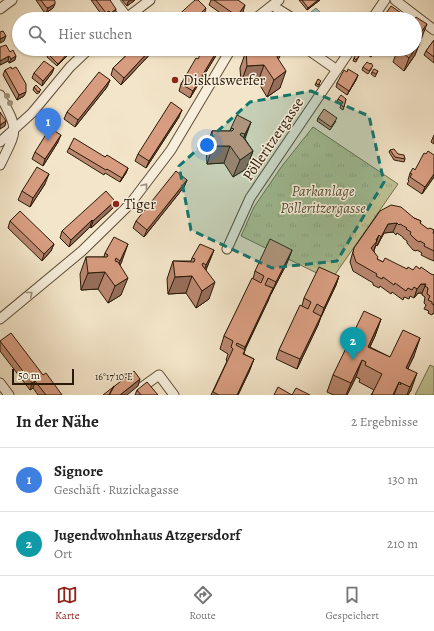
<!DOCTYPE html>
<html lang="de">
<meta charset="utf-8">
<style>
body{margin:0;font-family:Alegreya,serif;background:#f2f2f2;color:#222}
.scale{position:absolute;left:12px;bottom:10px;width:62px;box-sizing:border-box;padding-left:4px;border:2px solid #2a1a07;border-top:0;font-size:11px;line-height:14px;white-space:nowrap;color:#2a1a07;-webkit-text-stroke:3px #f7eedc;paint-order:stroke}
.you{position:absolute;left:207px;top:145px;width:14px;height:14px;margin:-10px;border:3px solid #fff;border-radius:50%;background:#1a73e8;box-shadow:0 0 0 6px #1a73e833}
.badge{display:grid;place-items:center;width:26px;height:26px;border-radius:50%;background:#8f2418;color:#fff;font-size:13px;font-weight:700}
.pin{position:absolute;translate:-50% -33px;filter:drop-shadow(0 1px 2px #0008)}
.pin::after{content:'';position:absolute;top:21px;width:14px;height:12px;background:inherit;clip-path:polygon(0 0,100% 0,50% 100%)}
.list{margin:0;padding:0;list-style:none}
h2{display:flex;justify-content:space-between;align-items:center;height:52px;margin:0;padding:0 16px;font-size:17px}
h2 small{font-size:13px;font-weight:400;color:#767676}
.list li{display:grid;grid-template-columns:26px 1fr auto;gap:12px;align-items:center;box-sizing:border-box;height:64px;padding:0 16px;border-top:1px solid #e0e0e0}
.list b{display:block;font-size:15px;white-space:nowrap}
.list p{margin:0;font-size:13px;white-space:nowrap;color:#767676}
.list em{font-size:13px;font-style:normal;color:#767676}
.icon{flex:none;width:22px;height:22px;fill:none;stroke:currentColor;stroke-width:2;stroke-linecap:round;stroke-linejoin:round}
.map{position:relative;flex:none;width:434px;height:395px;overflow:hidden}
.search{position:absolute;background:#fff;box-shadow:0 1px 3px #0004;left:12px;right:12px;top:12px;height:44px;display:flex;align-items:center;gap:10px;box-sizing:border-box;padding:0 14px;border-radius:22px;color:#767676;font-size:15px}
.sheet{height:180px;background:#fff}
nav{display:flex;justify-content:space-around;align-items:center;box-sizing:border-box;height:56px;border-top:1px solid #e0e0e0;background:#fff;font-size:11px;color:#767676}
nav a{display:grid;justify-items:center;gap:2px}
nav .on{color:#8f2418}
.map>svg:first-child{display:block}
.park{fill:url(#park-tufts);stroke:#746e4e}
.garden{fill:#bec394;stroke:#746e4e}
.water{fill:url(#water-rules);stroke:#6e7d72}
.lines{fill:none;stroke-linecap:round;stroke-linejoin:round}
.minor-casing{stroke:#5c4d38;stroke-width:11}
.minor{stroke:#f7eedc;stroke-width:9}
.tree{fill:#9d9175}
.wall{fill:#ba876f;stroke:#2a1a07}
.shaded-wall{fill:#976e5a;stroke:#2a1a07}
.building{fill:#d89d81;stroke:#2a1a07}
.oneway{stroke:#9b8f7c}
.marked{fill:#0f766e;fill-opacity:0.2;stroke:#0f766e;stroke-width:3;stroke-dasharray:8 5;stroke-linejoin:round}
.ticks{fill:none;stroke:#2a1a07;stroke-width:1.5}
.poi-dot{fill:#8f2418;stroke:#f7eedc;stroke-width:1.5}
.labels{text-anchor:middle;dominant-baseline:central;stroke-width:3;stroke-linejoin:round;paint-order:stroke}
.poi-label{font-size:15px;fill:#2a1a07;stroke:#f7eedc;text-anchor:start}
.street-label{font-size:15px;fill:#2a1a07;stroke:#f7eedc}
.park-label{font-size:15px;font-style:italic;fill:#564d31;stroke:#f7eedc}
.ticks-label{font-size:10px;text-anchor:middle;fill:#2a1a07;stroke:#f7eedc;stroke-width:3;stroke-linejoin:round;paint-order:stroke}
</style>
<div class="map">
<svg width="434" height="395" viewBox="0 0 434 395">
<defs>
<pattern id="park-tufts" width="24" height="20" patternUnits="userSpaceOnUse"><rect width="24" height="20" fill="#bec394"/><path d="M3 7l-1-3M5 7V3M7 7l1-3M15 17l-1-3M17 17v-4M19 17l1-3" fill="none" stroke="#a3a77e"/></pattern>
<pattern id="water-rules" width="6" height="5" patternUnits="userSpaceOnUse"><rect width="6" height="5" fill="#9bbfb9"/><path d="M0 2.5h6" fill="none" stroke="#7f9a94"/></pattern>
</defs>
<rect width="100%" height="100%" fill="#f3e5c9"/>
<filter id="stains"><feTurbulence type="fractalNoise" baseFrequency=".005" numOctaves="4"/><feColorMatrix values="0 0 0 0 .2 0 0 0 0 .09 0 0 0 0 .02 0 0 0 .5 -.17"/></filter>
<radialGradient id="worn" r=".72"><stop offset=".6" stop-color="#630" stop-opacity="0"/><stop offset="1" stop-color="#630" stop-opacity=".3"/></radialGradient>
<path class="park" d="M 313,127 L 398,184 L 334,276 L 329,279 L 241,236 L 254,207 L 282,166 Z"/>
<path class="garden" d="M 430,365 L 434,367 L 434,395 L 415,395 Z"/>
<path class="water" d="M 316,8 L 321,13 L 313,19 L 307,19 L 305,17 Z"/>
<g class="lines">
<g class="minor-casing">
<path id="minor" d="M 114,0 L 127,17
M 395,0 L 434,30
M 273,6 L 294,19
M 0,9 L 12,0
M 125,19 L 150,0
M 255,19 L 279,0
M 372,19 L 385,0
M 307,49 L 337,70
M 339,49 L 347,55
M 0,95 C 19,132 18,128 0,165
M 0,142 L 32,113 L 70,67 L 89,49
M 227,249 L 250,198 L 351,49
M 0,319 L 82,251 L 130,204 L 171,150 L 231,49
M 0,383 L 9,395
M 131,395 L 159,375 L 174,395"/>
</g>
<use href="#minor" class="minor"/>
</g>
<g class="tree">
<circle cx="7" cy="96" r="3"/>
<circle cx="10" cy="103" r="3"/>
</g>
<path class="wall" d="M 36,0 L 54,0 L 53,8 L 46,13 L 44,12 Z
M 91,0 L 110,0 L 114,14 L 109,18 L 107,16 L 104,18 Z
M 122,0 L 135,0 L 127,6 Z
M 211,0 L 238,0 L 243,12 L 238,19 L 229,19 L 209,5 Z
M 299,0 L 320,0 L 307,10 Z
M 415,19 L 422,37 L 419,42 L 420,42 L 415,55 L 404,71 L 393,62 L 398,49 L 415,49 Z
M 434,40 L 434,63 L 424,55 L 426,51 Z
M 0,47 L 15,60 L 9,63 L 8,61 L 0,65 Z
M 133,49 L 155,49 L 121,85 L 111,75 L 113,68 Z
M 220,49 L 190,98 L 179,91 L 181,84 L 198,59 Z
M 263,49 L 283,49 L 278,59 L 280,88 L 267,97 L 258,82 L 241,83 L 240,68 L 246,51 L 263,50 Z
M 362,49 L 380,49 L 378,51 L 375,49 L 371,57 L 362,51 Z
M 71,50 L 70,53 L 57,66 L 47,57 L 48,54 Z
M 359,56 L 356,62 L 353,61 L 354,58 Z
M 363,67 L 372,68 L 368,74 L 362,70 Z
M 54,68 L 52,73 L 42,86 L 32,78 L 34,73 Z
M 5,70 L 24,96 L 17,100 L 3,75 Z
M 378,71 L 375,77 L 371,74 L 372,72 Z
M 347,72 L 358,75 L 356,80 L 347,95 L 336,87 L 337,83 Z
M 110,80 L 107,87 L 75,127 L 64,119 L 67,112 Z
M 316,83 L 320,84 L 318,87 L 315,85 Z
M 34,87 L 40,92 L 37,94 L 33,90 Z
M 338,99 L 346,99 L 343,110 L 340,108 L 341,104 L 337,102 Z
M 179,117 L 146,168 L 135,161 L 138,154 Z
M 318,118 L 336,121 L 330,130 L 317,121 Z
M 251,122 L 245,139 L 253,151 L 246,169 L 233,177 L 224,163 L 207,164 L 206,148 L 212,131 L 230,131 L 231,128 Z
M 434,135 L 434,144 L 431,142 Z
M 58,142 L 43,166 L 32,159 L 35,152 Z
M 69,148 L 105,157 L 128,168 L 126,173 L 120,182 L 105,173 L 104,175 L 67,152 Z
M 390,150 L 398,154 L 405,159 L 404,162 L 394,160 L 389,152 Z
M 415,170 L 434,177 L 422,194 L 407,184 L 409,181 L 408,180 L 410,173 Z
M 187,180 L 184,187 L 144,237 L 133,228 L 136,221 Z
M 45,184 L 30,207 L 18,200 L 22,191 Z
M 115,201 L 113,208 L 91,228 L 90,227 L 69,247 L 60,238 L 62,231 Z
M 380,211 L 414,218 L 421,221 L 420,224 L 428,229 L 434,230 L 434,261 L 429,259 L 421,255 L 422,253 L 417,250 L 416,251 L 413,250 L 407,243 L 407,241 L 403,238 L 403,237 L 397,233 L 396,235 L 393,232 L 384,233 L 377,246 L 376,245 L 374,251 L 377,259 L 383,262 L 407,269 L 434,275 L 434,314 L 433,313 L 432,315 L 428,313 L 429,311 L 424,309 L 426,305 L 424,303 L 425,297 L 422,295 L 422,293 L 418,293 L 414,298 L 410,296 L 409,299 L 404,297 L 403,300 L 392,292 L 391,294 L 380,286 L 379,288 L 373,285 L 373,283 L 353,271 L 350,262 L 354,248 Z
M 10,221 L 54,244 L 51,251 L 42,261 L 8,228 Z
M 214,250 L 206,270 L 209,299 L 196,308 L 186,293 L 168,294 L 167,279 L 173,261 L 191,261 L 192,258 Z
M 292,250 L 287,263 L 271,294 L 268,301 L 245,350 L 244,354 L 254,359 L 249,372 L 238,395 L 211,395 L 227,361 L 226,360 L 228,354 L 220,349 L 224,336 L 253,279 L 255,271 Z
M 105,253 L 122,261 L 120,265 L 121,295 L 108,303 L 98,289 L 81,290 L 80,274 L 86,257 L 104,257 Z
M 339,276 L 336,285 L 321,317 L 318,325 L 297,369 L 276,359 L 279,350 L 302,306 L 304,298 Z
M 381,319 L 375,336 L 370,347 L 390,357 L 414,356 L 408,368 L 411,390 L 408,395 L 371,395 L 374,390 L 359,382 L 360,379 L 356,377 L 347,395 L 334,395 L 327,392 L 333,375 Z
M 0,341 L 43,375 L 62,395 L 38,395 L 33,388 L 30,390 L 0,351 Z
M 137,390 L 158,395 L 135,395 Z"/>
<path class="shaded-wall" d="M 131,0 L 135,0 L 127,6 L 128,2 Z
M 318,0 L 320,0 L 307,10 L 308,8 Z
M 55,4 L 53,8 L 46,13 L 48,8 Z
M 245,5 L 243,12 L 238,19 L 237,19 L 237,16 Z
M 206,8 L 204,15 L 200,19 L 195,19 Z
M 116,9 L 114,14 L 109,18 L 111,13 Z
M 109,11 L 107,16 L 104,18 L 106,13 Z
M 427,24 L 422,37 L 415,47 L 416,39 Z
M 6,36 L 4,41 L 0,43 L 0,39 Z
M 420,42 L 415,55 L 404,71 L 409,58 Z
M 151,49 L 155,49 L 121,85 L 124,78 Z
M 218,49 L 220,49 L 190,98 L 193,91 Z
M 281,49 L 283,49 L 281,54 L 271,74 L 277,57 Z
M 374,49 L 376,49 L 371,57 L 372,52 Z
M 71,50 L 70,53 L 57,66 L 58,64 Z
M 9,56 L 8,61 L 0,65 L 0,61 Z
M 16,56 L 15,60 L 9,63 L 11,59 Z
M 264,65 L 258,82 L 241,83 L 247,66 Z
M 54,68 L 52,73 L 42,86 L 43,81 Z
M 286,71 L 280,88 L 267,97 L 274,80 Z
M 358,75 L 356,80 L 347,95 L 349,91 Z
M 110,80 L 107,87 L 75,127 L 78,120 Z
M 26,92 L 24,96 L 17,100 L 19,95 Z
M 182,110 L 179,117 L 146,168 L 149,161 Z
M 6,121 L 5,126 L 0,129 L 0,125 Z
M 251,122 L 244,139 L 238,151 L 245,134 Z
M 61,135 L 58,142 L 43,166 L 45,159 Z
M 213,146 L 230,146 L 224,163 L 207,164 Z
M 253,151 L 246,169 L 233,177 L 240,160 Z
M 128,168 L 126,173 L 120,182 L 122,178 Z
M 49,174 L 45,184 L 30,207 L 33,198 Z
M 434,174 L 434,177 L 422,194 L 425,187 Z
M 187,180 L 184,187 L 144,237 L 147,230 Z
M 115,201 L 113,208 L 91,228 L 93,221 Z
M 92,220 L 90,227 L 69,247 L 71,240 Z
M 397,223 L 393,232 L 384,233 L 377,246 L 381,237 L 388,224 Z
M 379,235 L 374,250 L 368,257 L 371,248 Z
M 54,244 L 51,251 L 42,261 L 44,254 Z
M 128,244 L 122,261 L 114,278 L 120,261 Z
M 214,250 L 207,267 L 200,282 L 206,265 Z
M 292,250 L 287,263 L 271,294 L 276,282 Z
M 105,272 L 98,289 L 81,290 L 88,273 Z
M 192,276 L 186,293 L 168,294 L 175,277 Z
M 339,276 L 336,285 L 321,317 L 324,308 Z
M 128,278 L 121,295 L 108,303 L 115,286 Z
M 215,282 L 209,299 L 196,308 L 202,291 Z
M 421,284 L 426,284 L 422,293 L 418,293 L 414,298 L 417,289 Z
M 273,288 L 268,301 L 243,353 L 245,350 L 240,363 L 240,360 L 245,347 Z
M 321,316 L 318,325 L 297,369 L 300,359 Z
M 381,319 L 375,336 L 363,361 L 368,347 Z
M 420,338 L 414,356 L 400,385 L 406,368 Z
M 254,359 L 249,372 L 238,395 L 237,395 Z
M 362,360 L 356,377 L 347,395 L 346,395 L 351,383 Z
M 417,373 L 411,390 L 408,395 L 407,395 L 410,387 Z
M 140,379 L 138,386 L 127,395 L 120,395 Z
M 35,381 L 33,388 L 30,390 L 32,383 Z
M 399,382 L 394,395 L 393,395 Z"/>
<path class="building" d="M 41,0 L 54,0 L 55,1 L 55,4 L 48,8 L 46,7 Z
M 96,0 L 110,0 L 116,9 L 111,13 L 109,11 L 106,13 Z
M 195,0 L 198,0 L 206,8 L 195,19 L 174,19 Z
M 214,0 L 238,0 L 245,5 L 237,16 Z
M 302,0 L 318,0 L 308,8 Z
M 391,6 L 401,13 L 397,19 L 382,19 Z
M 350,14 L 358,19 L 347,19 Z
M 416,17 L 427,24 L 416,39 L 420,42 L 409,58 L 398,49 L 415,49 L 415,19 Z
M 3,31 L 6,36 L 0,39 L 0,32 Z
M 434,40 L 434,57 L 426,51 Z
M 6,45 L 10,52 L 13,50 L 16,56 L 11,59 L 9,56 L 0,61 L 0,47 Z
M 53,49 L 70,49 L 71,50 L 58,64 L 48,54 Z
M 133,49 L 151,49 L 124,78 L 113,68 Z
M 203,49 L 218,49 L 193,91 L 181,84 L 196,58 L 198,59 Z
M 263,49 L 281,49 L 277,57 L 286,71 L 274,80 L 264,65 L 247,66 L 246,51 L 263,50 Z
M 368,49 L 374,49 L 372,52 Z
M 356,54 L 359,56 L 356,60 L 354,58 Z
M 44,61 L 54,68 L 43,81 L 34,73 Z
M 367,62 L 370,64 L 371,63 L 373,66 L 369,71 L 363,67 Z
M 11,67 L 12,69 L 16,67 L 18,70 L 26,84 L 26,92 L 19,95 L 5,70 Z
M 348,69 L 358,75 L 349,91 L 337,83 L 344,70 L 347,72 Z
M 374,69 L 378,71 L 376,74 L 372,72 Z
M 99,72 L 110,80 L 78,120 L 67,112 Z
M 318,79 L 321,81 L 318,85 L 316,83 Z
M 36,85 L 41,90 L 38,92 L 34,87 Z
M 341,95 L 346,99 L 344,107 L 341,105 L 343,102 L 338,99 Z
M 171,102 L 182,110 L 149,161 L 138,154 Z
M 324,109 L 337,118 L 331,127 L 318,118 Z
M 0,112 L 6,121 L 0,125 Z
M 237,115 L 251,122 L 245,134 L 241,133 L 240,135 L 243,137 L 253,151 L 240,160 L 230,146 L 213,146 L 212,131 L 232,131 L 234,129 L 231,128 Z
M 50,128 L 61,135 L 45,159 L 35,152 Z
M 74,138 L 105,157 L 107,155 L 128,168 L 122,178 L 107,169 L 106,170 L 69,148 Z
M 394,149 L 398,154 L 404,155 L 405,159 L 395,157 L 390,150 Z
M 428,151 L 434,155 L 434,174 L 425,187 L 410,177 L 412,174 L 410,173 L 413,168 L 415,170 L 424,153 L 426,154 Z
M 37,167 L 49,174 L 33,198 L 22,191 Z
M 176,171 L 187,180 L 147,230 L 136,221 Z
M 106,191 L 115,201 L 93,221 L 92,220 L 71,240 L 62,231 Z
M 391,205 L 401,207 L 414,218 L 421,221 L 420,223 L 428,229 L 430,228 L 434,230 L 433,233 L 434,234 L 434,251 L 424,246 L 425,244 L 420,241 L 419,242 L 416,240 L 410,234 L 411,232 L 406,229 L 407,228 L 400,224 L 399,225 L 397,223 L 388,224 L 381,237 L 379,235 L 376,240 L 377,241 L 371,248 L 378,257 L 377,259 L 383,262 L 385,258 L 407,269 L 408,267 L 413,270 L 416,266 L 420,269 L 421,267 L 431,274 L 434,275 L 434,305 L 432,304 L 432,302 L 428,300 L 430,296 L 427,294 L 428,288 L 425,286 L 426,284 L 421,284 L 417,289 L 414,287 L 412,290 L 408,288 L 406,291 L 395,283 L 394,285 L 383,277 L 382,279 L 376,276 L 377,274 L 356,262 L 353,253 L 354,248 L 380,211 Z
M 20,211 L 54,244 L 44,254 L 10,221 Z
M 114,237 L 128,244 L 120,261 L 116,258 L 115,261 L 118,262 L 128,278 L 115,286 L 105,272 L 88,273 L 86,257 L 107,257 L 108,255 L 105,253 Z
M 270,239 L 292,250 L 276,282 L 268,278 L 265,285 L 273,288 L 245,347 L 237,343 L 236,345 L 245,350 L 243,354 L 254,359 L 237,395 L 219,395 L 213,392 L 233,349 L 231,347 L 233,341 L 224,336 L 252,278 L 261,283 L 264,276 L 255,271 Z
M 200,244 L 214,250 L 206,265 L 203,263 L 202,265 L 215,282 L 202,291 L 192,276 L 175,277 L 173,261 L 194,262 L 195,259 L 192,258 Z
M 319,267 L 339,276 L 324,308 L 317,304 L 313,312 L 321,316 L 300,359 L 279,350 L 300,305 L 308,309 L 311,302 L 304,298 Z
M 364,311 L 381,319 L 368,347 L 390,357 L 403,330 L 420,338 L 406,368 L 417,373 L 410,387 L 399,382 L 393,395 L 373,395 L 372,394 L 382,374 L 365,365 L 366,362 L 362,360 L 351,383 L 333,375 Z
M 11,333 L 43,375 L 46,373 L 62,395 L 46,395 L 35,381 L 32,383 L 0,341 Z
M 134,371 L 140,379 L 120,395 L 103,395 Z
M 147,382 L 158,395 L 141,395 L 137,390 Z
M 278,387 L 292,395 L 274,395 Z
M 296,388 L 310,395 L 292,395 Z"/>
<defs><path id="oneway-chevron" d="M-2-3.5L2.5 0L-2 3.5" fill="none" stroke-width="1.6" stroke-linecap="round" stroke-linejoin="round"/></defs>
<g class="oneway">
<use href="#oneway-chevron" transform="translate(145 186) rotate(-52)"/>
<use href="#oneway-chevron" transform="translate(30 294) rotate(-39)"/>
</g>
<path class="marked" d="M 311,91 L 369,116 L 384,182 L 337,261 L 272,268 L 191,230 L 179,166 L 250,102 Z"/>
<path class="ticks" d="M 109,395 L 114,386"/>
<g class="poi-dot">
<circle cx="175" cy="80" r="4"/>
<circle cx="116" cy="204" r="4"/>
</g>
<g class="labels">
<g class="poi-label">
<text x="183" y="80">Diskuswerfer</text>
<text x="124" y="204">Tiger</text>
</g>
<g class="street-label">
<text transform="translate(273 139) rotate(-56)">Pölleritzergasse</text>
</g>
<g class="park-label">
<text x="323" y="191">Parkanlage<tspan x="323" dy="17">Pölleritzergasse</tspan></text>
</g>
</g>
<g class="ticks-label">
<text x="114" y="380">16°17'10"E</text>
</g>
<rect width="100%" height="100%" filter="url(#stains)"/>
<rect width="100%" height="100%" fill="url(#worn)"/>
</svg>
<div class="scale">50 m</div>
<div class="you"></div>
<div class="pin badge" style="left:48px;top:141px;background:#3f7fe0">1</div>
<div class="pin badge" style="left:353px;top:360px;background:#0f9aa8">2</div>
<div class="search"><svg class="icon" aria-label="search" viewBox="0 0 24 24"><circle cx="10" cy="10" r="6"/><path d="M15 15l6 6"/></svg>Hier suchen</div>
</div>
<section class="sheet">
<h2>In der Nähe<small>2 Ergebnisse</small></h2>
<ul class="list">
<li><span class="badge" style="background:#3f7fe0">1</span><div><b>Signore</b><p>Geschäft · Ruzickagasse</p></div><em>130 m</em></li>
<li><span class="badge" style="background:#0f9aa8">2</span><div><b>Jugendwohnhaus Atzgersdorf</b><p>Ort</p></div><em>210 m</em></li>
</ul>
</section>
<nav>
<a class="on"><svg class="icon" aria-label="map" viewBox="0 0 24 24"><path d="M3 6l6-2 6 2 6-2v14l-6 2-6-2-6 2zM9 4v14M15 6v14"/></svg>Karte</a>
<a><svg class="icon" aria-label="directions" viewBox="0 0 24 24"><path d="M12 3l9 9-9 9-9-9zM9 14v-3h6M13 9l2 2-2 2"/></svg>Route</a>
<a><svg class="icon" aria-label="saved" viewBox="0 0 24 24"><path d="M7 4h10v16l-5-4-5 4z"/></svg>Gespeichert</a>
</nav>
